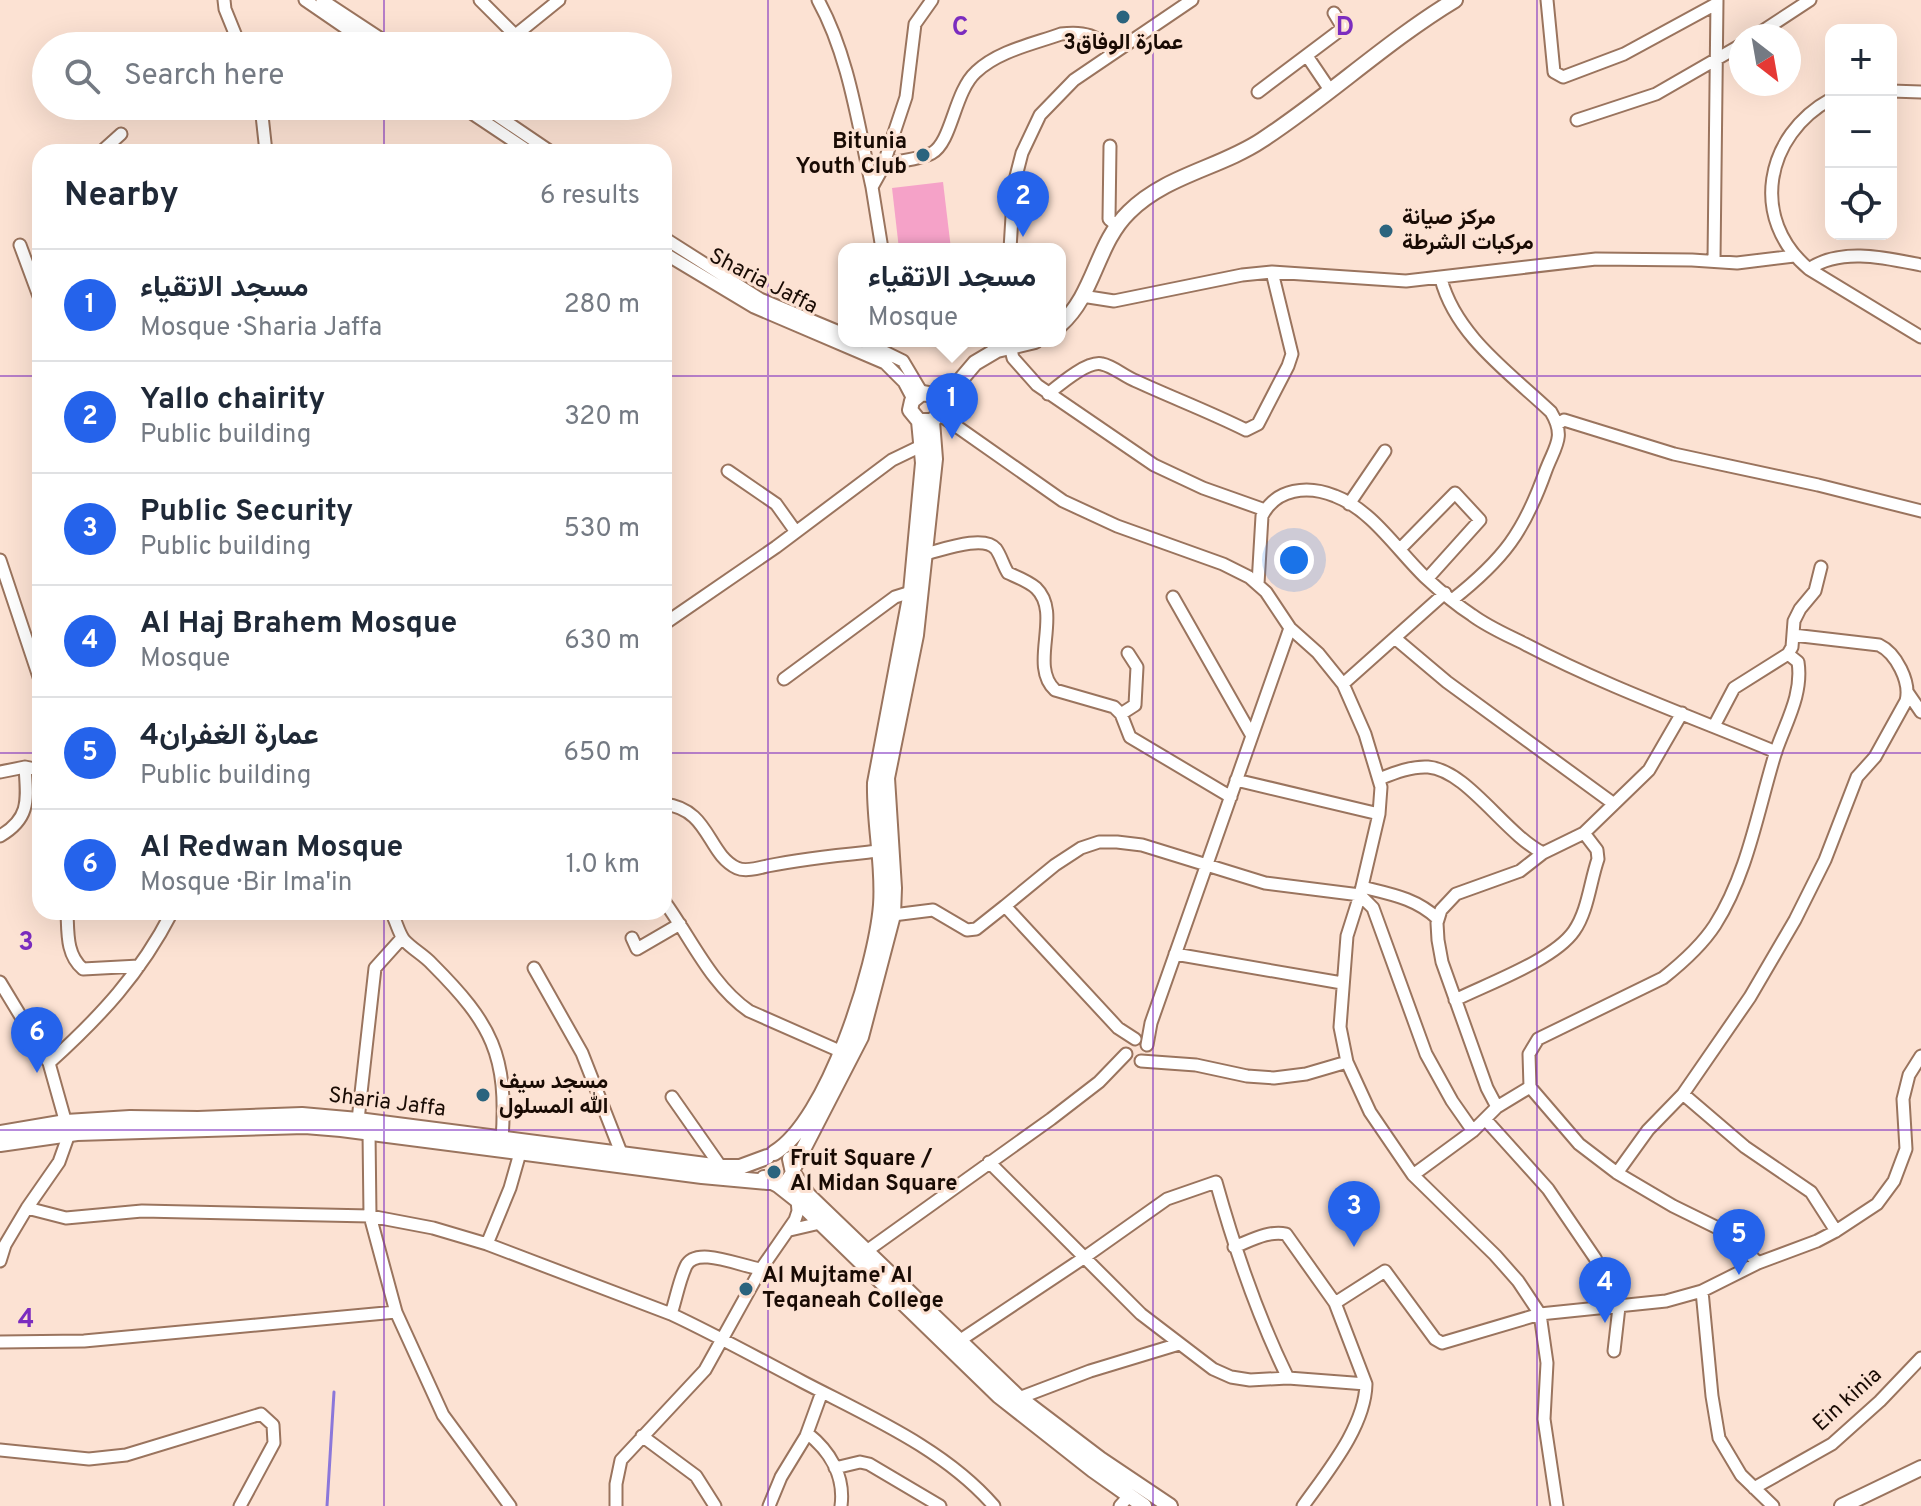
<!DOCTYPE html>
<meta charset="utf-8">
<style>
body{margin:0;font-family:Overpass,Vazirmatn,sans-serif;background:#f6f6f7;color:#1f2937}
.controls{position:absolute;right:24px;top:24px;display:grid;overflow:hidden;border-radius:16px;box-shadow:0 8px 32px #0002}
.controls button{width:72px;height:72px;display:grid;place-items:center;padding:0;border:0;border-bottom:2px solid #e0e1e3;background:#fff;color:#1f2937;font:40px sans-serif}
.compass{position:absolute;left:1729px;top:24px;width:72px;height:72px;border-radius:50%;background:#fff;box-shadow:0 8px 32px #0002;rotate:149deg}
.you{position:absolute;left:1294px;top:560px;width:28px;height:28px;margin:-20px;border:6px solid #fff;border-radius:50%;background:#1a73e8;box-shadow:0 0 0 12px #1a73e833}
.badge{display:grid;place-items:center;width:52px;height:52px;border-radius:50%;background:#2563eb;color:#fff;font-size:26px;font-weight:700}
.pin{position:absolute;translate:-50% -66px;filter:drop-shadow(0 2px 4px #0008)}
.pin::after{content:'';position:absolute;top:42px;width:28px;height:24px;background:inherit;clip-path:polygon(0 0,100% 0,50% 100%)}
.popup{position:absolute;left:838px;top:243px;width:228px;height:104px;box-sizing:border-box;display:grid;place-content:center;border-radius:16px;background:#fff;filter:drop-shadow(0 2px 6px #0005);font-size:26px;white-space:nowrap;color:#747a83}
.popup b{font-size:30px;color:#1f2937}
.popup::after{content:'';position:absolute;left:50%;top:100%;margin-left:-16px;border:16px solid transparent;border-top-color:#fff}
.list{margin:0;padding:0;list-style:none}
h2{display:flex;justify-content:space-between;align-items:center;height:104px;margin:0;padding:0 32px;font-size:34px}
h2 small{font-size:26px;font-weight:400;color:#747a83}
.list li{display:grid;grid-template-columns:52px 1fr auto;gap:24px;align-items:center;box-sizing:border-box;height:112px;padding:0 32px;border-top:2px solid #e0e1e3}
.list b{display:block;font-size:30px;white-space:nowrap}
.list p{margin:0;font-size:26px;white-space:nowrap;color:#747a83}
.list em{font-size:26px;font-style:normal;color:#747a83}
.icon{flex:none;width:44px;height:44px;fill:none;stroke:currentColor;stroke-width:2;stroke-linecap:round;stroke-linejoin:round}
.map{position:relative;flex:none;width:1921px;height:1506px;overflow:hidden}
.search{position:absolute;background:#fff;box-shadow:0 8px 32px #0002;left:32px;top:32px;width:640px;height:88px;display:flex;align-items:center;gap:20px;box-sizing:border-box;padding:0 28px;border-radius:44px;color:#747a83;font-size:30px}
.panel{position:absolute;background:#fff;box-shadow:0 8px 32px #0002;left:32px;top:144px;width:640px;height:776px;border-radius:24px}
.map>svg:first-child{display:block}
.green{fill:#f5a2c8}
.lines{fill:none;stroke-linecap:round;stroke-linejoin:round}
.stream{stroke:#8b77da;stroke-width:3}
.minor-casing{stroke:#9a745e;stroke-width:15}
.major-casing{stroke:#9a745e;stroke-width:18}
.minor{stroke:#fff;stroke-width:11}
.major{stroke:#fff;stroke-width:14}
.grid{fill:none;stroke:#7b2cbf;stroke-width:2;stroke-opacity:0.55}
.poi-dot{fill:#2b647e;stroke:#fce2d3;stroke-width:3}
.labels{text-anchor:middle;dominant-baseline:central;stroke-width:6;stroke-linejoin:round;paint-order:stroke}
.poi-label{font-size:22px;font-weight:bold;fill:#190b04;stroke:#fce2d3;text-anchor:start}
.street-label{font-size:22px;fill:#190b04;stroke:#fce2d3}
.grid-label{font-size:26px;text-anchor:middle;font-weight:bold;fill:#7b2cbf;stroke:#fce2d3;stroke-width:6;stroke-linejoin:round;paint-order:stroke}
</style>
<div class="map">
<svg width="1921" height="1506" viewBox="0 0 1921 1506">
<rect width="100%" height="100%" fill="#fce2d3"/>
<path class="green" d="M 943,182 L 951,249 L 899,249 L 892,188 Z"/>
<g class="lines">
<path class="stream" d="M 327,1506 L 334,1392"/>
<g class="minor-casing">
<path id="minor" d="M 224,0 L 225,9 L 240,46
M 305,0 L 372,46
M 322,0 L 392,46
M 480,0 L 515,35
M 818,0 C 849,56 858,125 872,187
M 1547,0 L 1554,72 L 1563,77 L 1624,54 L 1716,4
M 1755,36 L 1810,0
M 502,46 L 559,0
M 1307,56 L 1330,90
M 1891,91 L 1921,92
M 1258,92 L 1343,28 L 1334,13
M 1831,99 C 1765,135 1749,219 1809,269 L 1921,337
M 261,106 L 266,152
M 461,106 L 530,152
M 483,106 L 551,152
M 1577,120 L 1656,94 L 1741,45
M 1110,146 L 1109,219 L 1116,225
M 101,152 L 121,134
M 883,164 C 899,161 918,160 932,153 C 952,142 954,92 976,72 C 998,51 1033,44 1061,34 C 1083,31 1099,35 1112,53
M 664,238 L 760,299 L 844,334
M 20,245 L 40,299
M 882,249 L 872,187 L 882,169 L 906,97 L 915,24 L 932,0
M 1010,249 L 1014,184 L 1022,153 L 1040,115 L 1074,80 L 1192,0
M 664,253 L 754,307 L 885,363 L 904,382 L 913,399
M 1714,261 L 1717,0
M 1809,269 C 1841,247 1886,258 1921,265
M 1441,279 C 1456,336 1510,373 1551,412 C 1566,437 1555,446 1546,470 C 1524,532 1504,559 1452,600
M 1082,296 L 1114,301 L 1242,275 L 1272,272 L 1406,281 L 1596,259 L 1692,260 L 1737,263 L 1794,256
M 862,341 L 903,361 L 922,393
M 1009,342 L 1013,358 L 1037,385 L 1154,465 L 1203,488 L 1265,510
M 1048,394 C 1059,385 1088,360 1102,364 C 1113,366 1125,377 1136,381 C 1173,398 1210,412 1246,430 L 1258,424 L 1288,366 L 1292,354 L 1272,272
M 939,414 L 1063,501 L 1117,526 L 1223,564 L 1249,577 L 1266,592 L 1290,628 L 1318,653 L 1343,684 L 1365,734 L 1381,787 L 1379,814 L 1360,895 L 1347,936 L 1340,1027 L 1347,1062 L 1370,1112 L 1413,1175 L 1495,1255 L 1518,1281 L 1540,1314 L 1547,1363 L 1544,1419 L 1557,1506
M 1558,424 L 1564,420 L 1674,454 L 1818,485 L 1921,511
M 728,471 L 776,504 L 796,532
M 1349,504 L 1385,451
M 1400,549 L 1455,493 L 1480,520 L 1427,579
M 925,554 C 942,550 984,534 996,549 C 1001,556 1003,565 1008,573 C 1017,577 1028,581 1036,588 C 1063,614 1028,665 1055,690 L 1114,707 L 1121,714 L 1130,737 L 1231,797
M 0,560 L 40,680
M 1258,584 L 1262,516 C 1276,488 1308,485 1335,496 C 1372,510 1397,550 1425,577 C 1439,590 1455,604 1472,615 C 1488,627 1507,635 1525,644 C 1605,686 1692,717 1776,752
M 1173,597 L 1252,736
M 664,624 L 776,547 L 892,460 L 921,446
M 1396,639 L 1447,682 L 1614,804
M 784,679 L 895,597 L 911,592
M 1343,684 L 1445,593
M 1908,693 L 1921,712
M 1121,714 L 1135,705 L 1137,667 L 1128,653
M 1714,726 L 1734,688 L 1788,654 L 1792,647 L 1794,621 L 1800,609 L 1815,591 L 1821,567
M 0,772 L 25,767 L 40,770
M 1379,779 C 1394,773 1411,766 1428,767 C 1467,770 1505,834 1543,853
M 1236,780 L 1379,814
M 664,804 C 710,809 707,854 737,868 C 745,872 759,868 767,866 C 806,858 840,855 879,851
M 0,836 C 31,818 27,799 25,767
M 1362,887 C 1390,894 1416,898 1438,919
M 664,901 C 691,938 711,985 749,1011 L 842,1052
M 1005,906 L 1055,865 L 1081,848 L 1099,842 L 1117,842 L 1142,845 L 1265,883 L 1360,895 L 1373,908 L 1426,1054 L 1452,1101 L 1473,1131
M 67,912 C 68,932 66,955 83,969 L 139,966
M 391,912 C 396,920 398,932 404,940 C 412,949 424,955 432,964 C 492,1024 508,1055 502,1140
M 893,915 L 933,910 L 967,930 L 976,929 L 1005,906 L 1118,1028 L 1135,1039
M 632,938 L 637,949 L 680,924
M 1175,954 L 1342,983
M 534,968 L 582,1053 L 622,1155
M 0,982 L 49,1063 L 69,1134 L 59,1162 L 27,1208 L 5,1245 L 0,1261
M 1455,1000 C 1487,984 1554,960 1574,931 C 1588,911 1590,882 1598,859 L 1597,850 L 1584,833
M 1147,1045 L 1151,1023 L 1290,628
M 1141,1061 L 1196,1065 L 1247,1076 L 1274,1078 L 1306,1074 L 1347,1062
M 49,1063 C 101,1016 140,974 172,912
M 1530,1087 L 1579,1144 L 1617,1173 L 1673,1206 L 1730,1234 L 1758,1263
M 1683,1094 L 1745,1147 L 1811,1192 L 1836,1231
M 672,1097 L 721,1167
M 1497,1107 L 1487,1088 L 1442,962 L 1438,940 L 1437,923 L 1441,910 L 1456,894 L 1520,871 L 1543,853 L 1584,833 L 1649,770 L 1682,713
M 1485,1119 L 1548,1189 L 1595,1258 L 1619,1307 L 1614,1351
M 358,1120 L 375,968 L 402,938
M 369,1132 L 370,1216 L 396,1312 L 443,1415 L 510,1506
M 989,1162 L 1141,1314 L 1213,1369 L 1231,1377 L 1250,1380 L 1288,1378 L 1366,1384
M 1617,1173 L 1648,1130 L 1683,1094 L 1750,997 L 1795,920 L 1825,860 L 1857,777 L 1875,757 L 1906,701 C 1911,682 1896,653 1879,645 L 1793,635
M 1413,1175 L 1473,1131 L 1497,1107 L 1530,1087 L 1529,1054 L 1538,1039 L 1663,978 C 1682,963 1702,945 1715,925 C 1748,873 1758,809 1776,751 C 1786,722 1803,694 1798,662 L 1788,654
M 27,1208 L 66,1218 L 142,1211 L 370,1216 L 433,1228 L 487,1244 L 671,1314 C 676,1299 679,1281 686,1266 C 696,1245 742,1267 761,1269
M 790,1230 L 820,1223
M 487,1244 L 510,1188 L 520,1153
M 1234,1247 C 1250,1241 1269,1230 1286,1234 L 1335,1303 L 1366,1384 C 1365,1427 1327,1472 1303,1506
M 861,1255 L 1051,1119 L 1099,1082 L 1126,1054
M 1702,1291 L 1712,1396 L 1719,1438 L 1741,1475 L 1773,1506
M 1335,1303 L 1385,1271 L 1435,1339 L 1442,1343 L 1540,1314 L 1666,1301 L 1702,1291 L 1758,1263 L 1817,1241 L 1836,1231 L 1877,1204 L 1894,1181 L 1906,1149 L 1903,1099 L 1909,1075 L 1921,1056
M 671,1314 C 716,1335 759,1359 803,1382 C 868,1416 945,1449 994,1506
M 959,1341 L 1085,1257 L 1167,1199 L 1216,1182 C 1235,1250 1257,1315 1288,1378
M 0,1342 L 84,1341 L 396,1312
M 1019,1398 L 1090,1371 L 1179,1344
M 807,1433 C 830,1451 845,1476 841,1506
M 642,1436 L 696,1476 L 715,1506
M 0,1450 L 89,1459 L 126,1455 L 261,1414 L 273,1425 L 274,1443 L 240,1506
M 835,1468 L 860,1462 L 869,1464 L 940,1506
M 1754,1488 L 1832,1444 L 1880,1401 L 1921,1358
M 616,1506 L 616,1484 L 621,1460 L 705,1370 L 761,1269 L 795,1220 L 798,1211 L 797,1200
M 769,1506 L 781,1477 L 806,1436 L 822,1392
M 1120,1506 L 1129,1496"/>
</g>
<g class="major-casing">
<path id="major" d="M 1060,325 C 1095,294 1096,244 1129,212 C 1166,175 1220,168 1262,140 C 1328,97 1387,41 1455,0
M 940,404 L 934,395 L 922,393 L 912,401 L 910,410 L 919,421 L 932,421 L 939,414 L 940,404 L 975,363 L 997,350 L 1035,341
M 0,1133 L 66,1122 L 130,1118 L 198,1119 L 302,1115 L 358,1120 L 721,1167 L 740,1167 L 767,1157
M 0,1144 L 77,1133 L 305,1126 L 341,1129 L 702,1176 L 768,1182
M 774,1153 C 828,1121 876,967 881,905 C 884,864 874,824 875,783 L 911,592 L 923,463 L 919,421
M 790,1159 L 793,1173 L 808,1195 L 1017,1396 L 1100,1459 L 1170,1506
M 794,1167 L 861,1037 L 893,915 L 894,888 L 887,778 L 916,635 L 935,459 L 932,421
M 764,1178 L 778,1185 L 787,1182 L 793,1173
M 778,1185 L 797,1200 L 999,1396 L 1093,1470 L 1144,1506
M 1842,1506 L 1921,1468"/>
</g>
<use href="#minor" class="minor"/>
<use href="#major" class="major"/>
</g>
<path class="grid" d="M 384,0 L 384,46M 768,0 L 768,1506M 1153,0 L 1153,1506M 1537,0 L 1537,1506M 384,106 L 384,152M 0,376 L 40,376M 664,376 L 1921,376M 0,753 L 40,753M 664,753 L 1921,753M 384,912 L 384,1506M 0,1130 L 1921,1130"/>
<g class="poi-dot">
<circle cx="1123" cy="17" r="8"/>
<circle cx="923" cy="155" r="8"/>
<circle cx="1386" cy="231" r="8"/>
<circle cx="483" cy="1095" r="8"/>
<circle cx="774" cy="1172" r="8"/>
<circle cx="746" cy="1289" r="8"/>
</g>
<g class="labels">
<g class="poi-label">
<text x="1123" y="43" text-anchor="middle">عمارة الوفاق3</text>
<text x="907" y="142" text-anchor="end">Bitunia<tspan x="907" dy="25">Youth Club</tspan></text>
<text x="1402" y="218">مركز صيانة<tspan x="1402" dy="25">مركبات الشرطة</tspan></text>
<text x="499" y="1082">مسجد سيف<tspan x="499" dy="25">الله المسلول</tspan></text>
<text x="790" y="1159">Fruit Square /<tspan x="790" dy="25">Al Midan Square</tspan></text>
<text x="762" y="1276">Al Mujtame' Al<tspan x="762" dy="25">Teqaneah College</tspan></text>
</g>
<g class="street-label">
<text transform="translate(763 282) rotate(27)">Sharia Jaffa</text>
<text transform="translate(387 1103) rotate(7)">Sharia Jaffa</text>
<text transform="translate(1848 1400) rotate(-42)">Ein kinia</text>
</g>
</g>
<g class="grid-label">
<text x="960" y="35">C</text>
<text x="1345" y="35">D</text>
<text x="26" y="950">3</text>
<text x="26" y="1327">4</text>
</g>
</svg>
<div class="controls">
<button>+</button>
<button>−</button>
<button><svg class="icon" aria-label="locate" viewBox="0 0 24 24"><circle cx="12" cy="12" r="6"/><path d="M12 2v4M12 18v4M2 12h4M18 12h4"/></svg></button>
</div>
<svg class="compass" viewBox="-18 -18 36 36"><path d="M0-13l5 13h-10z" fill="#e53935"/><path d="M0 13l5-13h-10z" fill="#747a83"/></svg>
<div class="you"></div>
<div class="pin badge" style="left:952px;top:439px">1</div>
<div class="popup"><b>مسجد الاتقياء</b>Mosque</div>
<div class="pin badge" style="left:1023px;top:237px">2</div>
<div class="pin badge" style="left:1354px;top:1247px">3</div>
<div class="pin badge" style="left:1605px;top:1323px">4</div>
<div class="pin badge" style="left:1739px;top:1275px">5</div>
<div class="pin badge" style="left:37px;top:1073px">6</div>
<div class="search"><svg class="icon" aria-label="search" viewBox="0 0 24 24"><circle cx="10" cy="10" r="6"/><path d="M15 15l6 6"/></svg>Search here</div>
<section class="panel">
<h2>Nearby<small>6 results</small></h2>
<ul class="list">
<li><span class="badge">1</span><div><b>مسجد الاتقياء</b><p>Mosque · Sharia Jaffa</p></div><em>280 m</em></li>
<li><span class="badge">2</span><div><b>Yallo chairity</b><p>Public building</p></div><em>320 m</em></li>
<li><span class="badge">3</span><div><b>Public Security</b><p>Public building</p></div><em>530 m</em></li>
<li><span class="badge">4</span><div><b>Al Haj Brahem Mosque</b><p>Mosque</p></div><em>630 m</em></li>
<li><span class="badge">5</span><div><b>عمارة الغفران4</b><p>Public building</p></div><em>650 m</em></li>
<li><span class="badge">6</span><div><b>Al Redwan Mosque</b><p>Mosque · Bir Ima'in</p></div><em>1.0 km</em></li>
</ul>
</section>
</div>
